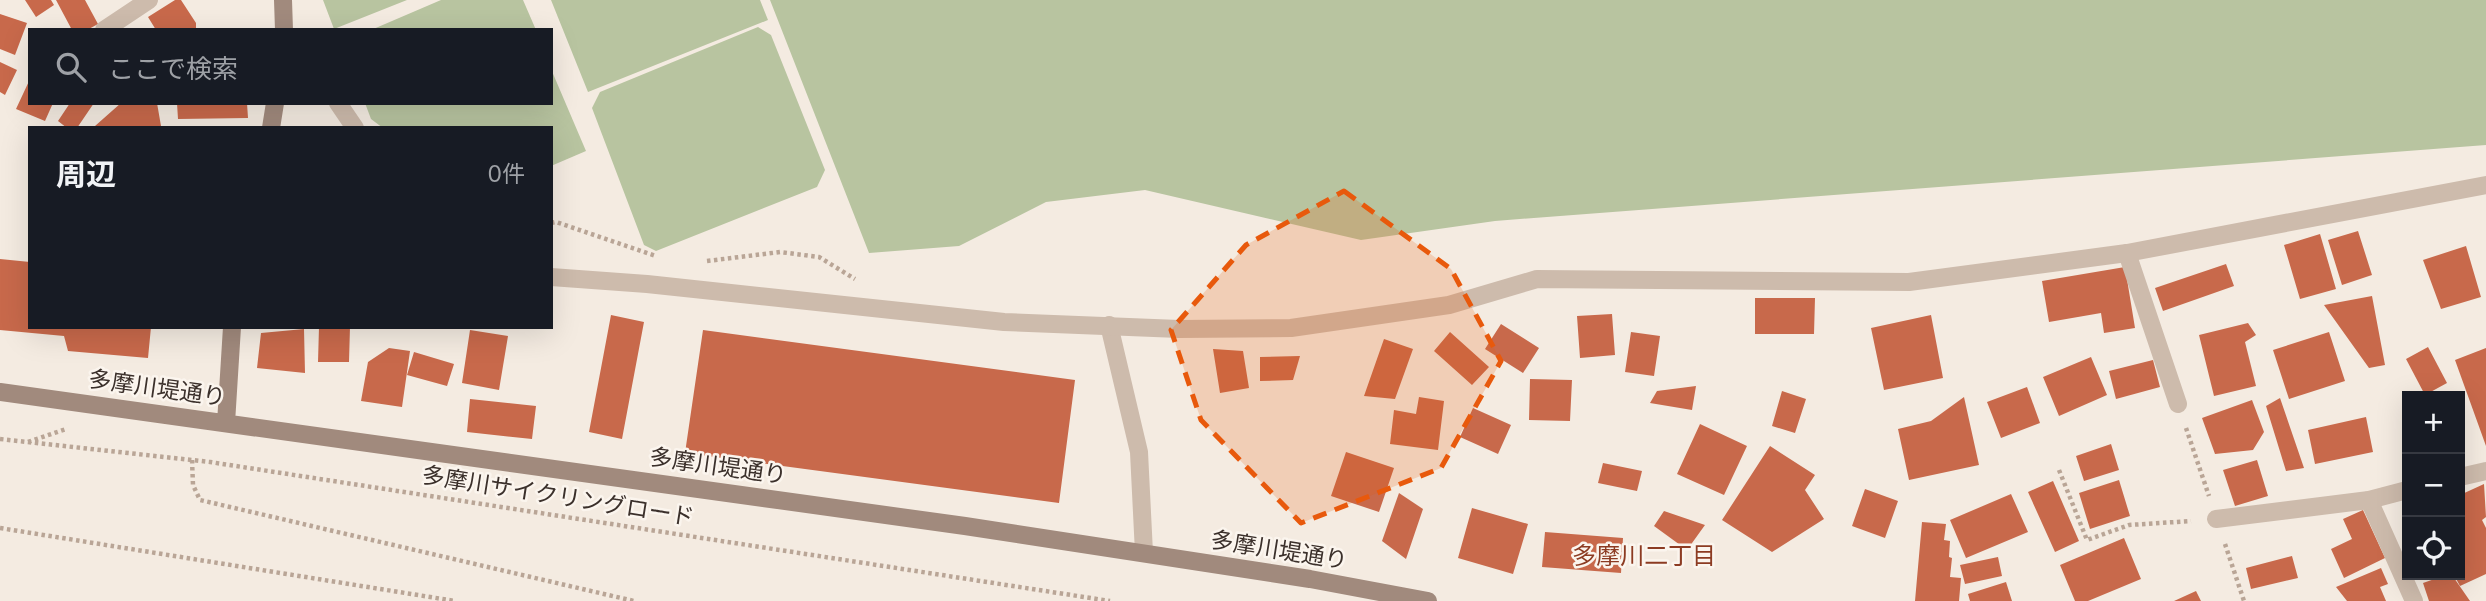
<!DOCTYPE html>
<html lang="ja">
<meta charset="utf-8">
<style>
body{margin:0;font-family:Inter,"Noto Sans JP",sans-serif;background:#242831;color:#f1f3f6}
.controls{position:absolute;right:21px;bottom:21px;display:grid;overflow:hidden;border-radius:0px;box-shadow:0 7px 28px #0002}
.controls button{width:63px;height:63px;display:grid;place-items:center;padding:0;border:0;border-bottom:2px solid #363941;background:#171b24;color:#f1f3f6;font:35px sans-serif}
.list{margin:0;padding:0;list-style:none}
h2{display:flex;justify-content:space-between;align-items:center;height:91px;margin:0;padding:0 28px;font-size:30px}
h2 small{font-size:23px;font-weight:400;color:#9ea1a6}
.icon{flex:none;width:38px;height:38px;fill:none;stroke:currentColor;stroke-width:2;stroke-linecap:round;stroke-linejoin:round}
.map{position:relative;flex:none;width:2486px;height:601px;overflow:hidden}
.search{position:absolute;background:#171b24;box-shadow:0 7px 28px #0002;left:28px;top:28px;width:525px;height:77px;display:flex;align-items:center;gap:18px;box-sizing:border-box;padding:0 24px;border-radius:0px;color:#9ea1a6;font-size:26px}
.panel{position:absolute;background:#171b24;box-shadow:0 7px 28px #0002;left:28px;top:126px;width:525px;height:203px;border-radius:0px}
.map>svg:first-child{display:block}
.green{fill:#b8c4a0}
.building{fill:#c8694b}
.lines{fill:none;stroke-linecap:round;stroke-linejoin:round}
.path{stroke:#b9a596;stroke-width:4.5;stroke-dasharray:3.5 3.5;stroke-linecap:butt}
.lane{stroke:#cdbbac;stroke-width:18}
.street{stroke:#cdbbac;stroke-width:18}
.secondary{stroke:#a18a7d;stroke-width:18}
.marked{fill:#e8590c;fill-opacity:0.2;stroke:#e8590c;stroke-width:5;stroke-dasharray:14 9;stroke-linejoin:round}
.labels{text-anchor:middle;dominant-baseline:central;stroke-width:5;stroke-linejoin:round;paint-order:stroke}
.street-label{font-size:23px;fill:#3b302b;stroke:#fbf5ee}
.neighbourhood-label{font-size:24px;fill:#8c3b22;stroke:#fbf5ee}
</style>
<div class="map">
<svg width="2486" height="601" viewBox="0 0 2486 601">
<rect width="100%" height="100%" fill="#f4ebe1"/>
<path class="green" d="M 323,0 L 407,0 L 334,29 Z
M 441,0 L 523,0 L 536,30 L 371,30 Z
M 551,0 L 760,0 L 768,20 L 588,92 Z
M 770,0 L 2486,0 L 2486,145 L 1495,221 L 1361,240 L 1145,190 L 1046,202 L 959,246 L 869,253 Z
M 758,27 L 771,35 L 825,170 L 817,187 L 656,251 L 644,245 L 592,108 L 600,92 Z
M 551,69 L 586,151 L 551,166 L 551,128 L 383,128 L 371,119 L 365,103 L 551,103 Z"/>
<path class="building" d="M 25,0 L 51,0 L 54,5 L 36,17 Z
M 56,0 L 85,0 L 98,24 L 87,30 L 72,30 Z
M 175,0 L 181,0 L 196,23 L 196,30 L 156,30 L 148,17 Z
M 0,14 L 27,23 L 15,55 L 0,49 Z
M 0,62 L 17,70 L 5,95 L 0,92 Z
M 30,79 L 30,103 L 53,103 L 45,121 L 16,109 Z
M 70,103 L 94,103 L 77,128 L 67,128 L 58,121 Z
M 121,103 L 157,103 L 161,126 L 95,126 Z
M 177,103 L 247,103 L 248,118 L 178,119 Z
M 2358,231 L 2372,275 L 2342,285 L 2328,240 Z
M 2320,234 L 2336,289 L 2300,299 L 2284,245 Z
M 2466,246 L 2481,297 L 2441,309 L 2423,260 Z
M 0,259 L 30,262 L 30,327 L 151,327 L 148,358 L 68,351 L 64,336 L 0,330 Z
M 2226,264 L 2234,286 L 2163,311 L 2155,288 Z
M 2125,267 L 2135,328 L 2104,333 L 2101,313 L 2049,322 L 2042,281 Z
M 2372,296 L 2385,365 L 2369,368 L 2324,305 Z
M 1755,298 L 1815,298 L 1814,334 L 1755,334 Z
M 1612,314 L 1615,355 L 1580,358 L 1577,316 Z
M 611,315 L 644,322 L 622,439 L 589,432 Z
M 1931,315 L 1943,378 L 1884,390 L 1871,328 Z
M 2248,323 L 2256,335 L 2245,342 L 2256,386 L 2214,396 L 2199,335 Z
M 1501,324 L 1539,348 L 1523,373 L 1485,349 Z
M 319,327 L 350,327 L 349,362 L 318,362 Z
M 304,329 L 305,373 L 257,368 L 261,333 Z
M 470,330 L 508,336 L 499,390 L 462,383 Z
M 703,330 L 1075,380 L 1059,503 L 685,453 Z
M 1450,332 L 1489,367 L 1472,385 L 1434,351 Z
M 1631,332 L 1660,336 L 1654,376 L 1625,372 Z
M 2329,332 L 2345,381 L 2289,399 L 2273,350 Z
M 1384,339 L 1413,349 L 1395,399 L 1364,396 Z
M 2428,347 L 2447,383 L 2425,395 L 2406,359 Z
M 389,348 L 410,351 L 402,407 L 361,401 L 368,362 Z
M 2486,348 L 2486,446 L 2455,360 Z
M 1213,349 L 1243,351 L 1249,388 L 1220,393 Z
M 414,352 L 454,364 L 447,386 L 407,375 Z
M 1300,356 L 1293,380 L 1260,381 L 1260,357 Z
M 2091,357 L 2107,395 L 2059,416 L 2043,377 Z
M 2153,360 L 2160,387 L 2116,399 L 2109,371 Z
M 1530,379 L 1572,380 L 1570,421 L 1529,420 Z
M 1696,386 L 1692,410 L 1650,403 L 1657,391 Z
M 2027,387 L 2040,423 L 2001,438 L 1987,402 Z
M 1782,391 L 1806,399 L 1795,433 L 1772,426 Z
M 1419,397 L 1444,401 L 1438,450 L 1390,444 L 1394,410 L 1416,414 Z
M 1964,397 L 1979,465 L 1909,480 L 1898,429 L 1931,421 Z
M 2280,398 L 2304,468 L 2286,471 L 2266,406 Z
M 470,399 L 536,406 L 532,439 L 467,432 Z
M 2252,400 L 2264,432 L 2253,450 L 2215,454 L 2202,418 Z
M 1473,408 L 1511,425 L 1498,454 L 1460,437 Z
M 2366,417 L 2373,452 L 2315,464 L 2308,430 Z
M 1700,424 L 1747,446 L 1724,495 L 1677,474 Z
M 2111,444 L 2119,470 L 2084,481 L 2076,456 Z
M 1770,446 L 1815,475 L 1805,490 L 1824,519 L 1772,552 L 1722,520 Z
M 1346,452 L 1394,468 L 1379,512 L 1331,496 Z
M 2257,460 L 2268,496 L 2235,506 L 2223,470 Z
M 1603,463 L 1642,471 L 1637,491 L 1598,483 Z
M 2119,480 L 2130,516 L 2090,529 L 2079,493 Z
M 2053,481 L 2079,541 L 2055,552 L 2028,492 Z
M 2484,484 L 2486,517 L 2482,520 L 2486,528 L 2486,574 L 2460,586 L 2454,575 L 2460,575 L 2460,495 Z
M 1865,489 L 1898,501 L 1885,538 L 1852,526 Z
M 1399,493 L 1423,509 L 1406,559 L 1382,541 Z
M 2011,494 L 2028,532 L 1966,558 L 1950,520 Z
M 1472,508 L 1528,524 L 1513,574 L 1458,558 Z
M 2363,510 L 2385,558 L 2344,578 L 2331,549 L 2352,539 L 2343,519 Z
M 1664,511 L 1705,525 L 1687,550 L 1654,526 Z
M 1922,522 L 1946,524 L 1944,540 L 1950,541 L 1949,557 L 1952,558 L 1950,577 L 1961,578 L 1959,601 L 1915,601 Z
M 1545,532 L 1623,538 L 1621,573 L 1542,567 Z
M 2124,538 L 2141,579 L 2088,601 L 2075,601 L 2060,565 Z
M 2292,556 L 2298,578 L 2251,589 L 2246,568 Z
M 1998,557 L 2002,576 L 1965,584 L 1960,565 Z
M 2381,568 L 2388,584 L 2380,587 L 2386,601 L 2347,601 L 2336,587 Z
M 2446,575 L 2452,575 L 2470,601 L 2429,601 L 2423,583 Z
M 2006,582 L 2012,601 L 1970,601 L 1968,594 Z
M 2196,591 L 2201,601 L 2174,601 Z"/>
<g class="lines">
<path class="path" d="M 551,223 L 556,222 L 656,256
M 707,261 L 780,252 L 819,257 L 855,279
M 2186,428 L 2209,496
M 0,439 L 210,462 L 1110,601
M 28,442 L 66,429
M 192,460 L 193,485 L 200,500 L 634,601
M 2059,470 L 2087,540 L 2129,525 L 2191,521
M 0,528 L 455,601
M 2225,544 L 2244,601"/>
<path class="lane" d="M 104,30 L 149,0
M 2127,253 L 2178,404
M 1109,325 L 1139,452 L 1144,553
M 2369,500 L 2414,601"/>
<path class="street" d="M 338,103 L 355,128
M 551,277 L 647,284 L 1004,322 L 1179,329 L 1291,328 L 1449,305 L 1537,279 L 1909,282 L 2127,253 L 2486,185
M 2460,477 L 2486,471
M 2216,519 L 2369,500 L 2407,490"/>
<path class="secondary" d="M 283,0 L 284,30
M 271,128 L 275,103
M 0,392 L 965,526 L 1310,579 L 1428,601
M 226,423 L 232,327"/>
</g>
<path class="marked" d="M 1344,191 L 1451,269 L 1501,361 L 1441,468 L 1301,523 L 1201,420 L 1171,330 L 1246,245 Z"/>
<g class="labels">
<g class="street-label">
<text transform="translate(157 388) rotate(8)">多摩川堤通り</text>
<text transform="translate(718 466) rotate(8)">多摩川堤通り</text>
<text transform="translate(558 496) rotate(9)">多摩川サイクリングロード</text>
<text transform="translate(1279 550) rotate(9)">多摩川堤通り</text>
</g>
<g class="neighbourhood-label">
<text x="1644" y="555">多摩川二丁目</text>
</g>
</g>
</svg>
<div class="controls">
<button>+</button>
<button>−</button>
<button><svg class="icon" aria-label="locate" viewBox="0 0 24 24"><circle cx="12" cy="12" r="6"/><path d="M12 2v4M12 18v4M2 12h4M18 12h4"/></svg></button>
</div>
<div class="search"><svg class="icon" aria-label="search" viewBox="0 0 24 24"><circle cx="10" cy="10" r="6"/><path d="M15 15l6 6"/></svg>ここで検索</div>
<section class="panel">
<h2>周辺<small>0件</small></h2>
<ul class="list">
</ul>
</section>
</div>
